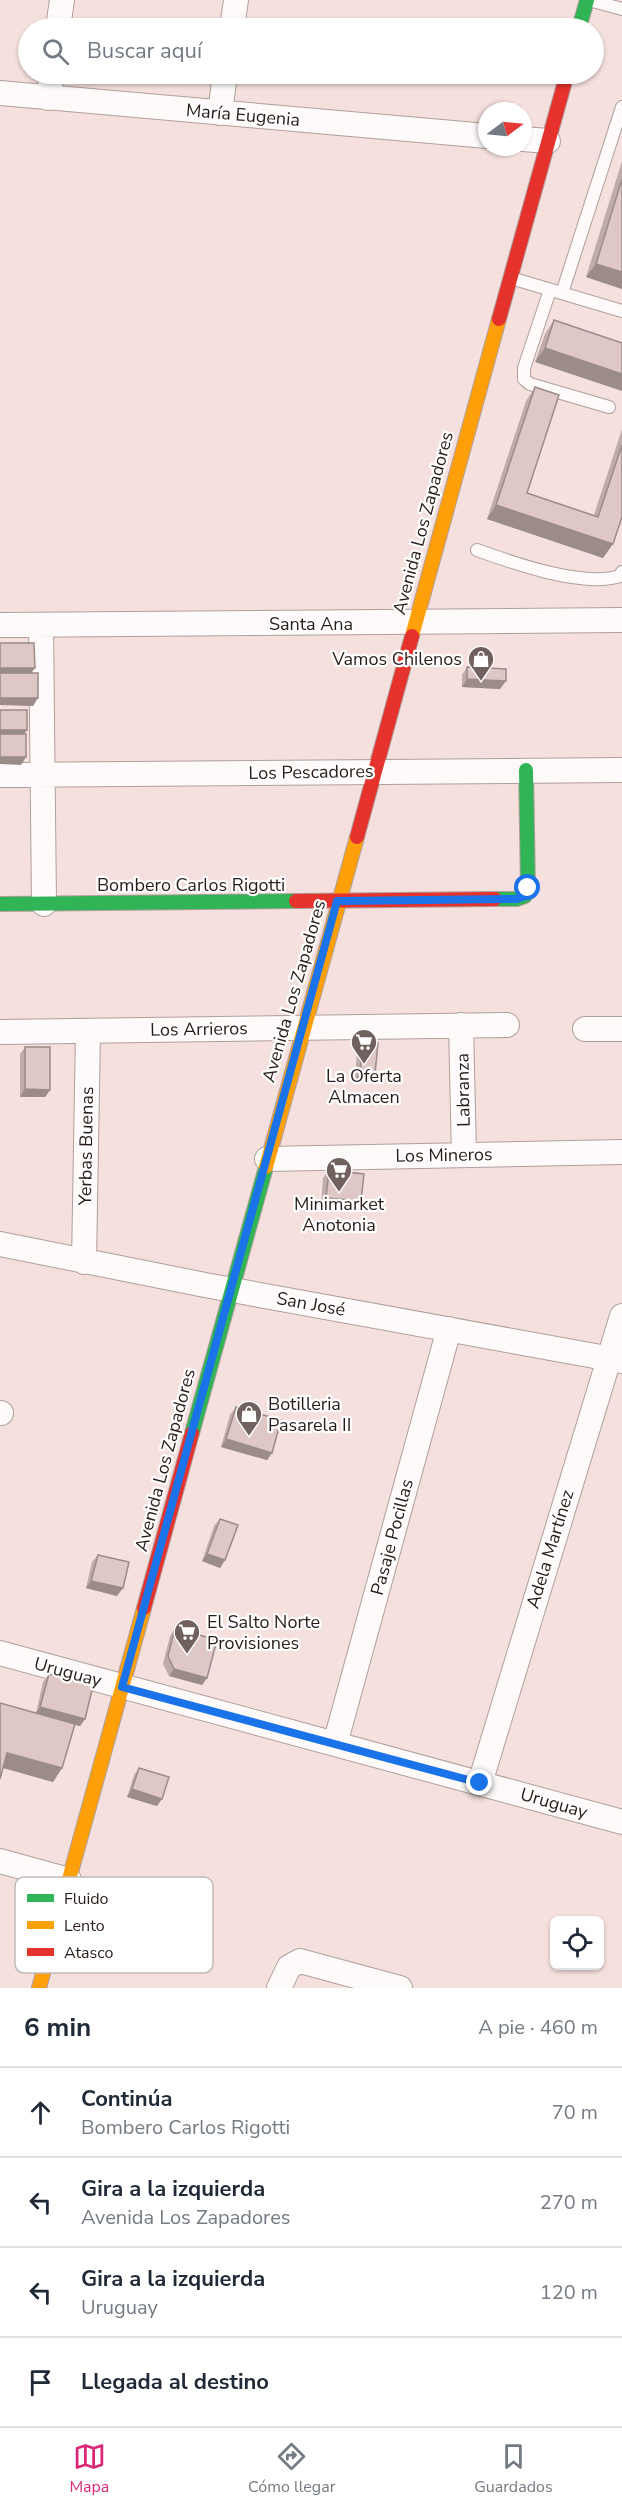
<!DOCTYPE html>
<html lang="es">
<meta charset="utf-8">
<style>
body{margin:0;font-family:"Nunito Sans",sans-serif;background:#f2f2f3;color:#1f2937}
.controls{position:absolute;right:18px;bottom:18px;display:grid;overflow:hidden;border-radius:9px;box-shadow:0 2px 4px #0004}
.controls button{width:54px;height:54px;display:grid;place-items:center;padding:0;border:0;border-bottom:2px solid #e0e1e3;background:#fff;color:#1f2937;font:30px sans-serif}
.compass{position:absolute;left:478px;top:102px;width:54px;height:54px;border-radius:50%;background:#fff;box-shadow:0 2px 4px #0004;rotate:74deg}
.stop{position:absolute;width:18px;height:18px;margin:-14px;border:4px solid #1a73e8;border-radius:50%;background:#fff}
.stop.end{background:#1a73e8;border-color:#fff;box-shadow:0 2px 6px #0008}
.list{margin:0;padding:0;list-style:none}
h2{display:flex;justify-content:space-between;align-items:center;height:78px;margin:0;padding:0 24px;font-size:26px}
h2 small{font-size:20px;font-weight:400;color:#747a83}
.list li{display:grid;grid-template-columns:39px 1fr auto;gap:18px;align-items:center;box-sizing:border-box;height:90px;padding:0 24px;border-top:2px solid #e0e1e3}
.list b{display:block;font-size:22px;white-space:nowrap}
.list p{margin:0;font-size:20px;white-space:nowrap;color:#747a83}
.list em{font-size:20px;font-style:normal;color:#747a83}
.icon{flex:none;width:33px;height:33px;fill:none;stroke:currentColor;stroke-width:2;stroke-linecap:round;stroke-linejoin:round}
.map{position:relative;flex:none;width:622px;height:1988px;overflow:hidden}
.search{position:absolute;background:#fff;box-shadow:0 2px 4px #0004;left:18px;right:18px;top:18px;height:66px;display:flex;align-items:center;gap:15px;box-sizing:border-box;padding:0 21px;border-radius:33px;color:#747a83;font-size:22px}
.sheet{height:438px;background:#fff}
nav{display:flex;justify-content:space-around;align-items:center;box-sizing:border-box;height:84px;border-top:2px solid #e0e1e3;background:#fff;font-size:16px;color:#747a83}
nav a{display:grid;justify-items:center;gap:3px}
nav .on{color:#db2777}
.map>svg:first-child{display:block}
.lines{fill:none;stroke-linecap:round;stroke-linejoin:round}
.lane-casing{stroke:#af9f9d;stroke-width:14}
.street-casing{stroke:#af9f9d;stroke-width:26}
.fast-casing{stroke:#af9f9d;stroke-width:16}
.slow-casing{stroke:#af9f9d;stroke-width:16}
.jam-casing{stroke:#af9f9d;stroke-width:16}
.lane{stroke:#fefafa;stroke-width:12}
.street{stroke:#fefafa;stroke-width:24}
.fast{stroke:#30b455;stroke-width:14}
.slow{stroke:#ff9f0a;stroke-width:14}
.jam{stroke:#e5322d;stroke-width:14}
.wall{fill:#bfaba9}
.shaded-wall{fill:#9b8b89}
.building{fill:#dec7c4;stroke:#9b8b89;stroke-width:1.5}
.route{stroke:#1a73e8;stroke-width:8}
.labels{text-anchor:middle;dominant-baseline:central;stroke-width:4.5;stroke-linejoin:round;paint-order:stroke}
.street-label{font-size:18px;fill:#291c19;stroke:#fff}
.poi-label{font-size:18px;fill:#291c19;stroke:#fff}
.key{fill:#fff;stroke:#bfbbba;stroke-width:1.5}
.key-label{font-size:16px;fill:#291c19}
</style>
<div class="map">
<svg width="622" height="1988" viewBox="0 0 622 1988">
<rect width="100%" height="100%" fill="#f5e0dd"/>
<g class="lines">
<g class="lane-casing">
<path id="lane" d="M 589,0 L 622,9
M 511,278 L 622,311
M 550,290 L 524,368 L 524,379 L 530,384 L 609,407
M 562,293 L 622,107
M 477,550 C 513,563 583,588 620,576 L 622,572"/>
</g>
<g class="street-casing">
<path id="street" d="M 58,28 L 62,0
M 232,28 L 236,0
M 0,93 L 487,136
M 48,98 L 52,74
M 220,113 L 225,74
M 523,139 L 548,141
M 0,625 L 622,620
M 41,625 L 44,904
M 0,775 L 622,770
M 461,1025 L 464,1155
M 585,1029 L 622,1029
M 0,1032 L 507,1025
M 267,1159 L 622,1152
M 0,1244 L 205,1285 L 622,1361
M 84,1262 L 88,1031
M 0,1413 L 1,1413
M 0,1653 L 622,1822
M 335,1744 L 449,1329
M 480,1783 L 622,1316
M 0,1861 L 69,1880
M 279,1988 L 289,1967 L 300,1961 L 400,1988"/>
</g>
<g class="fast-casing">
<path id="fast" d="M 579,28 L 587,0
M 495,899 L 517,899 L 525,896 L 528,888 L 526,770
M 0,904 L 296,901
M 192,1433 L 266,1167"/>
</g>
<g class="slow-casing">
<path id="slow" d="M 412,636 L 499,319
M 266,1167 L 357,837
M 39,1988 L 144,1608"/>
</g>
<g class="jam-casing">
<path id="jam" d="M 499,319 L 567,74
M 357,837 L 412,636
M 296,901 L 495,899
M 144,1608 L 192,1433"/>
</g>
<use href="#lane" class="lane"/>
<use href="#street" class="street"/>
<use href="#fast" class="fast"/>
<use href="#slow" class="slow"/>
<use href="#jam" class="jam"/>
</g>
<path class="wall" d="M 622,161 L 622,289 L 586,277 Z
M 554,320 L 622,343 L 535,362 L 545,334 Z
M 535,387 L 527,493 L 594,515 L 622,429 L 622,517 L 603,558 L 487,519 L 526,401 Z
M 467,667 L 500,689 L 462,687 L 462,675 Z
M 363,1041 L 375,1074 L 370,1082 L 355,1080 L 357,1049 Z
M 25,1047 L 50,1090 L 45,1097 L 20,1097 L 20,1054 Z
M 329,1170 L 356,1209 L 321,1206 L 323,1178 Z
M 236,1407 L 272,1453 L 267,1460 L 221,1447 L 230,1415 Z
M 220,1519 L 225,1560 L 220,1568 L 202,1561 L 214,1526 Z
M 98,1555 L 117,1596 L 86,1588 L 92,1562 Z
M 175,1628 L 207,1678 L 202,1685 L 169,1676 L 163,1664 L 170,1636 Z
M 49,1674 L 85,1719 L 80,1726 L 74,1725 L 62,1768 L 53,1782 L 3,1768 L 0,1703 L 36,1713 L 43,1682 Z
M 139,1768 L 157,1806 L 127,1797 L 134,1775 Z"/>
<path class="shaded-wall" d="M 596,264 L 622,272 L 622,289 L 586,277 Z
M 545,348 L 622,374 L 622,391 L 535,362 Z
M 496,505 L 613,544 L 603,558 L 487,519 Z
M 0,668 L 35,668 L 29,676 L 0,676 Z
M 467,679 L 506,681 L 500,689 L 462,687 Z
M 0,698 L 38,698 L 33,706 L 0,705 Z
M 0,730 L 27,730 L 22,737 L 0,737 Z
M 0,757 L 26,757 L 21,765 L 0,764 Z
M 360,1073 L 375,1074 L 370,1082 L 355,1080 Z
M 25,1089 L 50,1090 L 45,1097 L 20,1097 Z
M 326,1198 L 361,1201 L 356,1209 L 321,1206 Z
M 226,1439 L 272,1453 L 267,1460 L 221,1447 Z
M 207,1554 L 225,1560 L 220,1568 L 202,1561 Z
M 91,1581 L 123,1588 L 117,1596 L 86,1588 Z
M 174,1669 L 207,1678 L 202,1685 L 169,1676 Z
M 40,1707 L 85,1719 L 80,1726 L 35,1714 Z
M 7,1753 L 62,1768 L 53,1782 L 0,1767 Z
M 132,1789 L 162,1799 L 157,1806 L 127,1797 Z"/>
<path class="building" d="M 622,179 L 622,272 L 596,264 Z
M 554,320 L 622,343 L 622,374 L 545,348 Z
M 535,387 L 559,395 L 527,493 L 598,517 L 622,445 L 622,517 L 613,544 L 496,505 Z
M 0,643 L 34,643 L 35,668 L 0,668 Z
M 467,667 L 506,669 L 506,681 L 467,679 Z
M 0,673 L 38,673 L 38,698 L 0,698 Z
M 0,710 L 27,710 L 27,730 L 0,730 Z
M 0,734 L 26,734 L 26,757 L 0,757 Z
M 363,1041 L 378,1043 L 375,1074 L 360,1073 Z
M 25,1047 L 50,1047 L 50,1090 L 25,1089 Z
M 329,1170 L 364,1174 L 361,1201 L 326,1198 Z
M 236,1407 L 281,1420 L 272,1453 L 226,1439 Z
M 220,1519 L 238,1525 L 225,1560 L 207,1554 Z
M 98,1555 L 129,1562 L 123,1588 L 91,1581 Z
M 175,1628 L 217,1640 L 207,1678 L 174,1669 L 168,1656 Z
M 49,1674 L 93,1686 L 85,1719 L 40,1707 Z
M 0,1703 L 75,1724 L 62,1768 L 7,1753 L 0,1779 Z
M 139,1768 L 169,1777 L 162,1799 L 132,1789 Z"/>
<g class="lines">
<path class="route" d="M 480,1783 L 122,1687 L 337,901 L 517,899 L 525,896 L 528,888"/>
</g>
<defs>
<g id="shop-pin" transform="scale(1.35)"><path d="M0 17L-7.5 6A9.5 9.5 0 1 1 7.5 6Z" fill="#70615e" stroke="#fff"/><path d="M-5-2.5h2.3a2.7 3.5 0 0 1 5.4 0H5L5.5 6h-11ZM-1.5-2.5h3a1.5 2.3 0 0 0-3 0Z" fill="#fff"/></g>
<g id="supermarket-pin" transform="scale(1.35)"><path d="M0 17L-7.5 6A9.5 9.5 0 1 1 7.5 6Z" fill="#70615e" stroke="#fff"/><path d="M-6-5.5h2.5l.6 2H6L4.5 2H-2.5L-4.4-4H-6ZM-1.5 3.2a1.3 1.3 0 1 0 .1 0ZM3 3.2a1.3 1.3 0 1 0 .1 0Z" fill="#fff"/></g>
</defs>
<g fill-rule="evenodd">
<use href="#shop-pin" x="481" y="659"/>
<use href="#supermarket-pin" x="364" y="1042"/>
<use href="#supermarket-pin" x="339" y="1170"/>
<use href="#shop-pin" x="249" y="1414"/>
<use href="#supermarket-pin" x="187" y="1632"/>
</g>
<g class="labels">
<g class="street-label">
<text transform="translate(243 115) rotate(5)">María Eugenia</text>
<text transform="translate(423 523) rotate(-75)">Avenida Los Zapadores</text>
<text x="311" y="624">Santa Ana</text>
<text transform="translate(311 772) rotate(-1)">Los Pescadores</text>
<text x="191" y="885">Bombero Carlos Rigotti</text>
<text transform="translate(294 991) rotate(-74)">Avenida Los Zapadores</text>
<text transform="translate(199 1029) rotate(-1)">Los Arrieros</text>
<text transform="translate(463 1090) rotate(-91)">Labranza</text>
<text transform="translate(86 1146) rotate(-89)">Yerbas Buenas</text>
<text transform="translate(444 1155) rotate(-1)">Los Mineros</text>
<text transform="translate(311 1304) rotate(10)">San José</text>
<text transform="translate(165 1460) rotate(-75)">Avenida Los Zapadores</text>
<text transform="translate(392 1537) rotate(-75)">Pasaje Pocillas</text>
<text transform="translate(550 1549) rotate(-73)">Adela Martínez</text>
<text transform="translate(68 1672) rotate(15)">Uruguay</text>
<text transform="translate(554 1803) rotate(16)">Uruguay</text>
</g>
<g class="poi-label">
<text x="462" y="659" text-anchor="end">Vamos Chilenos</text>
<text x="364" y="1076">La Oferta<tspan x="364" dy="21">Almacen</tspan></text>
<text x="339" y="1204">Minimarket<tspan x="339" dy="21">Anotonia</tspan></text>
<text x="268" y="1404" text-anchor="start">Botilleria<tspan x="268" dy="21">Pasarela II</tspan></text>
<text x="207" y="1622" text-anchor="start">El Salto Norte<tspan x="207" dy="21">Provisiones</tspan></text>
</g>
</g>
<rect x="15" y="1877" width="198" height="96" rx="9" class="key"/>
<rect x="27" y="1894" width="27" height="8" fill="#30b455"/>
<rect x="27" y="1921" width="27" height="8" fill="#ff9f0a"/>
<rect x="27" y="1948" width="27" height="8" fill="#e5322d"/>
<g class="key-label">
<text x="64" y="1904">Fluido</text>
<text x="64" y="1931">Lento</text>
<text x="64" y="1958">Atasco</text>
</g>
</svg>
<div class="controls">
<button><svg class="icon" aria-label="locate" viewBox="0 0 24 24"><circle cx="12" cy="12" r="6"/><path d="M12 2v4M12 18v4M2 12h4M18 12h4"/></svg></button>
</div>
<svg class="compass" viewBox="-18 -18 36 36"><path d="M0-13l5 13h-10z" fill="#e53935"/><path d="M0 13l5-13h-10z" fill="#747a83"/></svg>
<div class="stop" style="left:528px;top:888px"></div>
<div class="stop end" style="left:480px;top:1783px"></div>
<div class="search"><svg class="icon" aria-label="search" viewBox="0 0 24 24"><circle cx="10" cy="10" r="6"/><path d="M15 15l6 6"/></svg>Buscar aquí</div>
</div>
<section class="sheet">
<h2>6 min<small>A pie · 460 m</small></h2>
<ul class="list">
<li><svg class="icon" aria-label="ahead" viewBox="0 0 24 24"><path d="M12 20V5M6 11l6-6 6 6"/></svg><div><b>Continúa</b><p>Bombero Carlos Rigotti</p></div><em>70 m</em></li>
<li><svg class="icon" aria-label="left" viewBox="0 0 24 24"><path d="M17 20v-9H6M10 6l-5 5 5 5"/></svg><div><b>Gira a la izquierda</b><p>Avenida Los Zapadores</p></div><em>270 m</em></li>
<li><svg class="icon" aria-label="left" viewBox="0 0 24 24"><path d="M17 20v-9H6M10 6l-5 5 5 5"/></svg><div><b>Gira a la izquierda</b><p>Uruguay</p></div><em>120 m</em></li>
<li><svg class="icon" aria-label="arrive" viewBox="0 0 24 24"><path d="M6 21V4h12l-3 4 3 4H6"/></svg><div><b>Llegada al destino</b></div></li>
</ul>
</section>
<nav>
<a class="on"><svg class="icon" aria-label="map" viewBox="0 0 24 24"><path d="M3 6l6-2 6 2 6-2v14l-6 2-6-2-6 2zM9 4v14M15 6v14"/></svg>Mapa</a>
<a><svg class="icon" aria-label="directions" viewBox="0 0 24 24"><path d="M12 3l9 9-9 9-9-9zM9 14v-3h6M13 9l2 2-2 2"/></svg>Cómo llegar</a>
<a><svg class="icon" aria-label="saved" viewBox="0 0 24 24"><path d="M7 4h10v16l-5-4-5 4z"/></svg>Guardados</a>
</nav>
